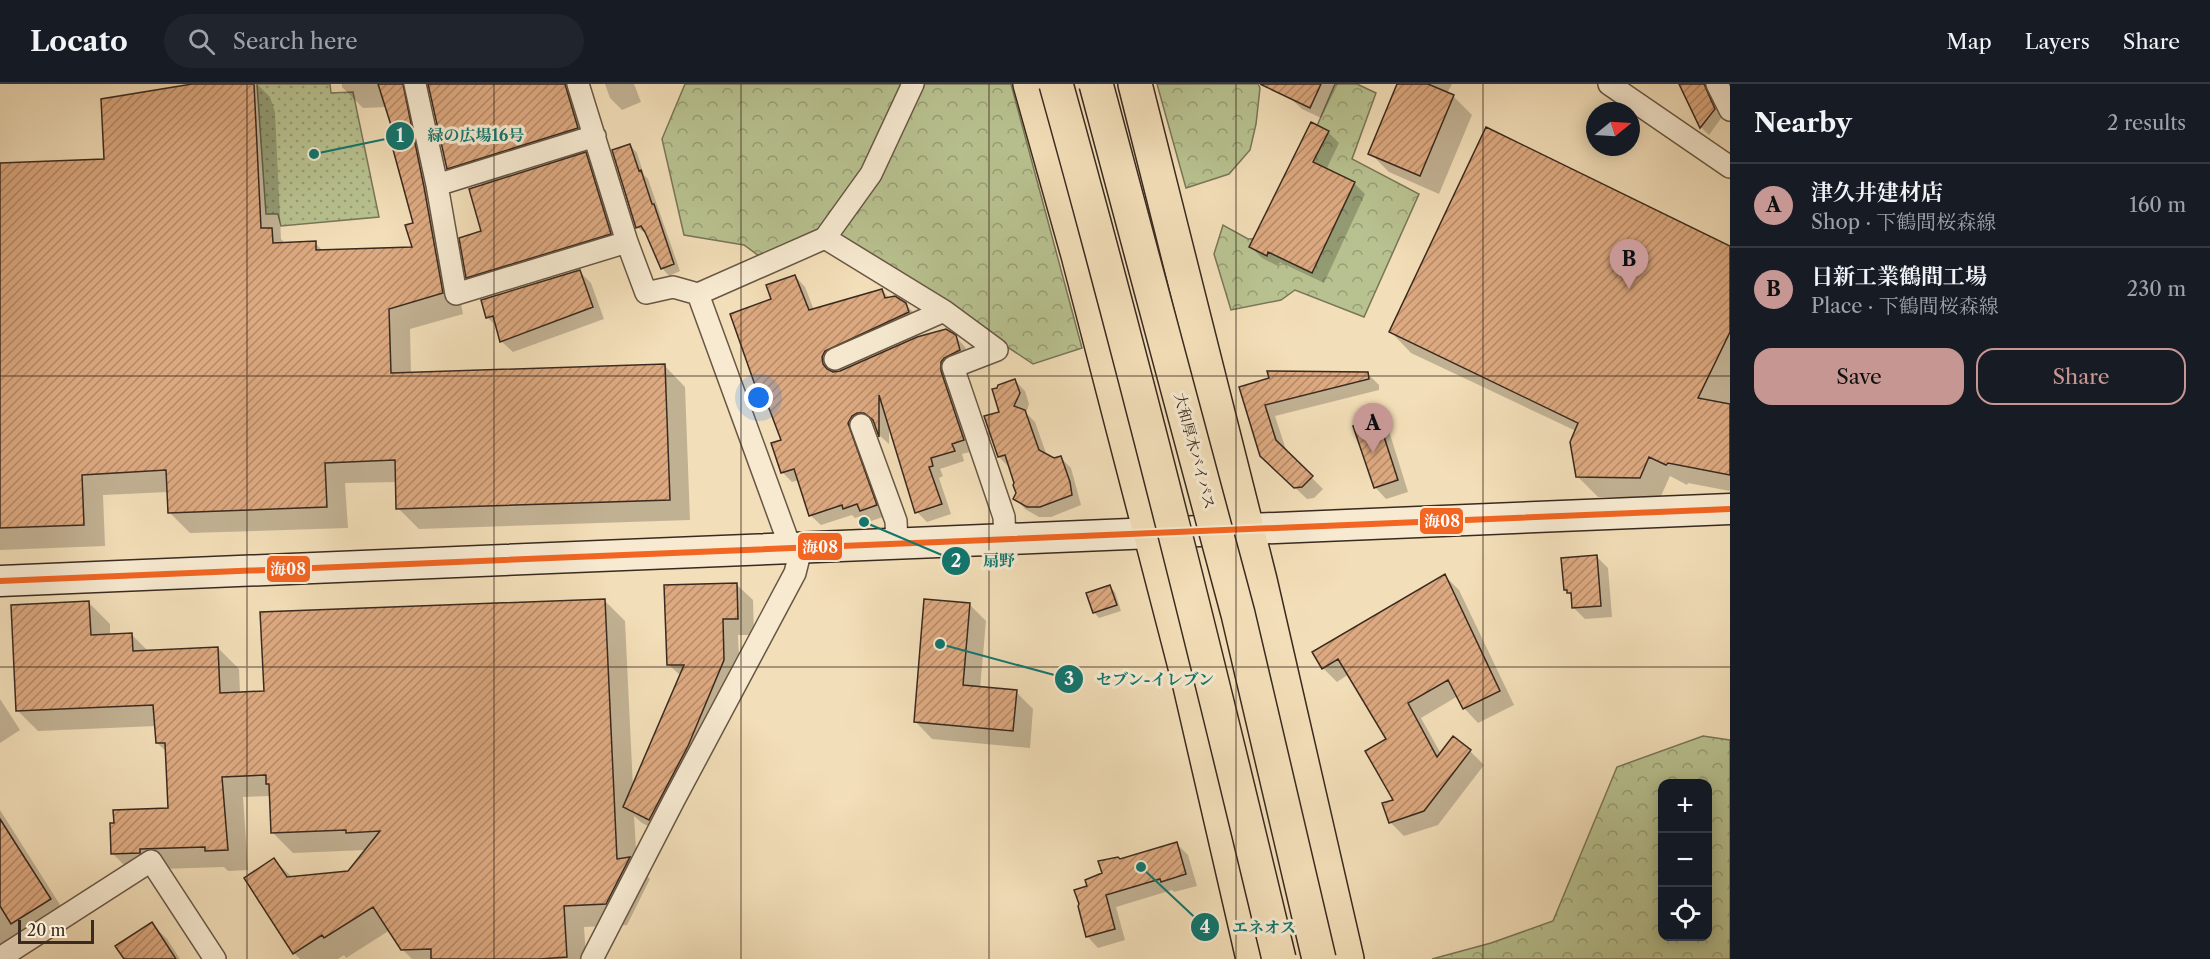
<!DOCTYPE html>
<meta charset="utf-8">
<style>
body{margin:0;font-family:"Libre Caslon Text","Noto Serif JP",serif;background:#20242c;color:#f1f3f6}
.controls{position:absolute;right:18px;bottom:18px;display:grid;overflow:hidden;border-radius:12px;box-shadow:0 3px 15px #0003}
.controls button{width:54px;height:54px;display:grid;place-items:center;padding:0;border:0;border-bottom:2px solid #363941;background:#171b24;color:#f1f3f6;font:30px sans-serif}
.compass{position:absolute;left:1586px;top:18px;width:54px;height:54px;border-radius:50%;background:#171b24;box-shadow:0 3px 15px #0003;rotate:72deg}
.scale{position:absolute;left:18px;bottom:15px;width:76px;box-sizing:border-box;padding-left:6px;border:3px solid #3a2a1f;border-top:0;font-size:16px;line-height:21px;white-space:nowrap;color:#3a2a1f;-webkit-text-stroke:4px #f7ead1;paint-order:stroke}
.you{position:absolute;left:759px;top:314px;width:21px;height:21px;margin:-15px;border:4px solid #fff;border-radius:50%;background:#1a73e8;box-shadow:0 0 0 9px #1a73e833}
.badge{display:grid;place-items:center;width:39px;height:39px;border-radius:50%;background:#c59692;color:#111;font-size:20px;font-weight:700}
.pin{position:absolute;translate:-50% -50px;filter:drop-shadow(0 2px 3px #0008)}
.pin::after{content:'';position:absolute;top:32px;width:21px;height:18px;background:inherit;clip-path:polygon(0 0,100% 0,50% 100%)}
.list{margin:0;padding:0;list-style:none}
h2{display:flex;justify-content:space-between;align-items:center;height:78px;margin:0;padding:0 24px;font-size:26px}
h2 small{font-size:20px;font-weight:400;color:#9ea1a6}
.list li{display:grid;grid-template-columns:39px 1fr auto;gap:18px;align-items:center;box-sizing:border-box;height:84px;padding:0 24px;border-top:2px solid #363941}
.list b{display:block;font-size:22px;white-space:nowrap}
.list p{margin:0;font-size:20px;white-space:nowrap;color:#9ea1a6}
.list em{font-size:20px;font-style:normal;color:#9ea1a6}
.actions{display:flex;gap:12px;padding:18px 24px}
.actions a{flex:1;padding:14px 0;border:2px solid #c59692;border-radius:18px;text-align:center;font-size:21px;color:#c59692}
.actions .main{background:#c59692;color:#111}
.icon{flex:none;width:33px;height:33px;fill:none;stroke:currentColor;stroke-width:2;stroke-linecap:round;stroke-linejoin:round}
.map{position:relative;flex:none;width:1730px;height:875px;overflow:hidden}
header{display:flex;align-items:center;gap:36px;box-sizing:border-box;height:84px;padding:0 30px;background:#171b24;border-bottom:2px solid #363941}
header strong{font-size:28px}
nav{display:flex;gap:33px;margin-inline-start:auto;font-size:21px}
.search{width:420px;height:54px;background:#20242c;display:flex;align-items:center;gap:15px;box-sizing:border-box;padding:0 21px;border-radius:33px;color:#9ea1a6;font-size:22px}
main{display:flex}
aside{flex:1;background:#171b24}
.map>svg:first-child{display:block}
.forest{fill:url(#forest-crowns);stroke:#797658;stroke-width:1.5;fill-rule:evenodd}
.park{fill:url(#park-dots);stroke:#797658;stroke-width:1.5}
.shadow{fill:#0003}
.building{fill:url(#building-hatch);stroke:#3a2a1f;stroke-width:1.5}
.lines{fill:none;stroke-linecap:round;stroke-linejoin:round}
.street-casing{stroke:#685745;stroke-width:24}
.secondary-casing{stroke:#3a2a1f;stroke-width:33}
.highway-casing{stroke:#3a2a1f;stroke-width:36}
.street{stroke:#f7ead1;stroke-width:21}
.secondary{stroke:#f7ead1;stroke-width:30}
.highway{stroke:#f2deb8;stroke-width:33}
.highway-bridge-casing{stroke:#3a2a1f;stroke-width:36;stroke-linecap:butt}
.highway-bridge{stroke:#f2deb8;stroke-width:33}
.bus-1-casing{stroke:#f7ead1;stroke-width:10}
.bus-1{stroke:#f26522;stroke-width:6}
.grid{fill:none;stroke:#3a2a1f;stroke-width:1.5;stroke-opacity:0.55}
.labels{text-anchor:middle;dominant-baseline:central;stroke-width:6;stroke-linejoin:round;paint-order:stroke}
.street-label{font-size:15px;fill:#3a2a1f;stroke:#f7ead1}
.leader{fill:none;stroke:#0f766e;stroke-width:2}
.callout-dot{fill:#0f766e;stroke:#f7ead1;stroke-width:2}
.mark-label{font-size:18px;text-anchor:middle;font-weight:bold;fill:#fff}
.callout-label{font-size:16px;text-anchor:middle;font-weight:bold;fill:#0f766e;stroke:#f7ead1;stroke-width:6;stroke-linejoin:round;paint-order:stroke}
.line-badge{stroke:#f7ead1;stroke-width:2}
.badge-label{font-size:16px;text-anchor:middle;font-weight:bold;fill:#fff}
</style>
<header>
<strong>Locato</strong>
<div class="search"><svg class="icon" aria-label="search" viewBox="0 0 24 24"><circle cx="10" cy="10" r="6"/><path d="M15 15l6 6"/></svg>Search here</div>
<nav><a>Map</a><a>Layers</a><a>Share</a></nav>
</header>
<main>
<div class="map">
<svg width="1730" height="875" viewBox="0 0 1730 875">
<defs>
<pattern id="forest-crowns" width="20" height="18" patternUnits="userSpaceOnUse" patternTransform="scale(1.5)"><rect width="20" height="18" fill="#b8c290"/><path d="M2 6a3 3 0 1 1 6 0M12 15a3 3 0 1 1 6 0" fill="none" stroke="#979e75"/></pattern>
<pattern id="park-dots" width="8" height="8" patternUnits="userSpaceOnUse" patternTransform="scale(1.5)"><rect width="8" height="8" fill="#b8c290"/><path d="M2 2h.1M6 6h.1" fill="none" stroke="#979e75" stroke-width="1.8" stroke-linecap="round"/></pattern>
<pattern id="building-hatch" width="6" height="6" patternUnits="userSpaceOnUse" patternTransform="scale(1.5)"><rect width="6" height="6" fill="#dda980"/><path d="M-1 1l2-2M0 6l6-6M5 7l2-2" fill="none" stroke="#b48a68"/></pattern>
</defs>
<rect width="100%" height="100%" fill="#f2deb8"/>
<filter id="stains"><feTurbulence type="fractalNoise" baseFrequency=".00333" numOctaves="4"/><feColorMatrix values="0 0 0 0 .2 0 0 0 0 .09 0 0 0 0 .02 0 0 0 .5 -.17"/></filter>
<radialGradient id="worn" r=".72"><stop offset=".6" stop-color="#630" stop-opacity="0"/><stop offset="1" stop-color="#630" stop-opacity=".3"/></radialGradient>
<path class="forest" d="M 685,0 L 1011,0 L 1082,264 L 1033,280 L 844,154 L 770,180 L 744,161 L 684,151 L 662,55 Z
M 1157,0 L 1258,0 L 1260,4 L 1256,40 L 1250,66 L 1229,90 L 1186,104 Z
M 1335,0 L 1357,0 L 1376,9 L 1352,75 L 1419,110 L 1364,233 L 1295,206 L 1281,216 L 1231,226 L 1214,170 L 1223,141 L 1248,155 L 1269,154 Z
M 1703,652 L 1730,656 L 1730,875 L 1432,875 L 1491,859 L 1553,837 L 1617,683 ZM 1662,700 L 1708,700 L 1708,852 L 1662,852 Z"/>
<path class="park" d="M 257,0 L 330,0 L 331,9 L 353,8 L 379,133 L 281,142 L 278,130 L 266,130 Z"/>
<path class="shadow" d="M 201,0 L 257,0 L 270,13 L 275,28 L 281,155 L 286,160 L 315,159 L 323,167 L 414,164 L 415,140 L 397,58 L 387,23 L 363,24 L 342,3 L 342,0 L 578,0 L 598,65 L 585,69 L 597,81 L 621,161 L 479,204 L 467,193 L 483,148 L 483,102 L 461,80 L 447,5 L 421,6 L 463,230 L 410,245 L 411,290 L 664,281 L 685,303 L 690,436 L 419,445 L 398,424 L 397,398 L 345,399 L 348,444 L 190,449 L 169,428 L 168,408 L 103,411 L 105,462 L 0,466 L 0,80 L 105,76 Z
M 605,0 L 634,0 L 641,18 L 622,26 L 610,14 Z
M 1297,0 L 1338,0 L 1321,34 L 1302,25 L 1290,14 Z
M 1399,0 L 1452,0 L 1447,9 L 1453,12 L 1472,31 L 1439,110 L 1389,88 L 1370,69 Z
M 1681,0 L 1710,0 L 1713,15 L 1722,33 L 1709,51 L 1701,43 Z
M 1328,48 L 1339,59 L 1326,86 L 1354,99 L 1365,110 L 1324,199 L 1280,178 L 1278,182 L 1262,174 L 1251,163 Z
M 630,61 L 637,69 L 644,91 L 648,95 L 680,187 L 669,192 L 662,184 L 646,150 L 637,143 Z
M 1730,164 L 1730,407 L 1688,399 L 1687,401 L 1670,392 L 1660,414 L 1598,413 L 1577,392 L 1576,347 L 1411,269 L 1391,248 Z
M 579,187 L 591,199 L 604,235 L 513,268 L 501,257 L 498,244 L 487,233 Z
M 795,192 L 805,203 L 814,226 L 882,206 L 890,215 L 905,220 L 916,231 L 834,278 L 833,288 L 840,288 L 955,252 L 965,263 L 970,277 L 954,285 L 974,367 L 962,370 L 964,377 L 940,385 L 943,392 L 939,394 L 951,430 L 927,438 L 917,428 L 889,340 L 889,360 L 880,352 L 875,338 L 868,339 L 886,432 L 871,437 L 865,431 L 855,434 L 852,431 L 821,441 L 810,431 L 799,396 L 792,398 L 782,388 L 783,357 L 773,331 L 763,320 L 773,216 Z
M 1367,289 L 1379,301 L 1379,306 L 1275,332 L 1287,369 L 1323,405 L 1314,414 L 1307,415 L 1261,371 L 1241,304 Z
M 1015,297 L 1025,307 L 1029,320 L 1026,329 L 1035,338 L 1047,372 L 1054,375 L 1061,374 L 1071,384 L 1081,421 L 1051,433 L 1039,433 L 1025,425 L 1015,414 L 1017,410 L 1016,399 L 1009,383 L 999,373 L 1001,329 Z
M 1377,336 L 1389,347 L 1408,408 L 1386,415 L 1375,403 Z
M 1596,472 L 1608,484 L 1612,533 L 1585,535 L 1574,524 L 1573,513 L 1565,505 Z
M 1445,492 L 1459,506 L 1514,621 L 1478,639 L 1464,624 L 1458,612 L 1421,634 L 1441,670 L 1470,667 L 1484,681 L 1438,741 L 1404,752 L 1390,738 L 1395,716 L 1388,655 L 1349,590 L 1337,598 L 1323,584 Z
M 736,500 L 753,516 L 754,551 L 738,551 L 740,593 L 666,751 L 642,739 L 634,732 L 637,782 L 650,795 L 627,841 L 584,843 L 586,875 L 412,875 L 402,865 L 390,846 L 346,874 L 344,871 L 338,875 L 300,875 L 294,869 L 274,776 L 293,794 L 348,788 L 366,766 L 293,769 L 272,748 L 271,712 L 243,713 L 248,786 L 228,787 L 224,783 L 161,785 L 133,790 L 112,769 L 170,725 L 167,668 L 157,659 L 156,642 L 38,647 L 17,626 L 89,519 L 110,540 L 110,552 L 132,551 L 149,568 L 218,564 L 239,585 L 240,609 L 266,609 L 604,516 L 625,537 L 633,704 L 681,592 L 669,581 Z
M 1110,503 L 1115,508 L 1121,527 L 1099,534 L 1094,528 Z
M 969,520 L 986,537 L 980,605 L 1016,608 L 1033,625 L 1030,664 L 932,655 L 915,637 Z
M 0,615 L 20,646 L 0,659 Z
M 0,726 L 69,835 L 0,875 Z
M 1176,759 L 1188,771 L 1197,802 L 1174,808 L 1172,806 L 1116,823 L 1125,856 L 1098,864 L 1087,852 L 1088,803 L 1120,777 Z
M 152,840 L 167,855 L 180,875 L 126,875 Z"/>
<path class="building" d="M 192,0 L 254,0 L 261,144 L 272,144 L 273,159 L 316,157 L 316,166 L 412,163 L 405,141 L 413,139 L 391,58 L 396,57 L 378,0 L 403,0 L 424,103 L 443,209 L 389,225 L 391,289 L 665,280 L 670,416 L 396,425 L 395,376 L 325,379 L 327,423 L 168,429 L 166,386 L 82,391 L 84,441 L 0,444 L 0,79 L 104,75 L 101,15 Z
M 428,0 L 565,0 L 578,44 L 447,85 Z
M 1260,0 L 1321,0 L 1310,24 Z
M 1397,0 L 1428,0 L 1454,11 L 1420,92 L 1368,70 Z
M 1679,0 L 1704,0 L 1715,25 L 1700,44 Z
M 1311,38 L 1329,47 L 1313,78 L 1355,98 L 1312,189 L 1268,168 L 1267,172 L 1249,163 Z
M 1486,43 L 1730,162 L 1730,248 L 1698,314 L 1730,320 L 1730,391 L 1668,379 L 1666,381 L 1649,373 L 1640,394 L 1576,393 L 1570,358 L 1578,339 L 1389,248 Z
M 630,60 L 639,87 L 641,86 L 652,120 L 654,120 L 674,180 L 661,185 L 645,148 L 641,142 L 636,144 L 612,66 Z
M 586,68 L 611,150 L 466,194 L 459,154 L 481,147 L 469,105 Z
M 580,186 L 593,223 L 500,258 L 493,232 L 486,234 L 481,216 Z
M 795,191 L 809,226 L 882,205 L 885,214 L 895,212 L 906,219 L 909,228 L 825,267 L 822,273 L 823,280 L 827,285 L 833,288 L 840,287 L 917,253 L 946,245 L 956,251 L 960,266 L 944,274 L 941,278 L 941,287 L 964,356 L 952,360 L 955,367 L 931,374 L 933,382 L 929,383 L 942,420 L 915,429 L 879,311 L 879,353 L 873,336 L 864,329 L 857,329 L 852,332 L 848,339 L 877,421 L 860,427 L 857,420 L 843,425 L 842,421 L 809,432 L 794,385 L 781,389 L 771,359 L 781,356 L 767,319 L 762,321 L 730,230 L 771,215 L 766,201 Z
M 1267,287 L 1368,288 L 1369,295 L 1265,321 L 1276,356 L 1313,392 L 1302,403 L 1294,404 L 1260,372 L 1239,303 L 1269,294 Z
M 1015,295 L 1020,309 L 1014,322 L 1025,326 L 1039,366 L 1054,374 L 1061,372 L 1070,398 L 1072,411 L 1040,423 L 1027,423 L 1013,415 L 1016,409 L 1013,401 L 1014,399 L 1005,371 L 998,373 L 984,332 L 999,328 L 992,305 L 997,304 L 998,301 Z
M 1378,334 L 1398,396 L 1374,404 L 1353,342 Z
M 1597,471 L 1601,522 L 1572,524 L 1571,509 L 1567,509 L 1567,506 L 1564,506 L 1561,474 Z
M 1445,490 L 1500,607 L 1463,625 L 1448,596 L 1408,619 L 1437,673 L 1453,652 L 1471,666 L 1424,727 L 1389,739 L 1382,719 L 1393,716 L 1365,667 L 1386,655 L 1338,575 L 1322,585 L 1312,568 Z
M 737,499 L 738,535 L 723,535 L 724,576 L 688,662 L 649,736 L 623,723 L 684,581 L 667,581 L 664,501 Z
M 1110,501 L 1117,521 L 1093,529 L 1086,509 Z
M 605,515 L 617,775 L 630,773 L 606,820 L 564,822 L 567,873 L 540,875 L 431,875 L 431,865 L 401,866 L 373,823 L 324,854 L 322,851 L 293,870 L 244,794 L 274,774 L 287,793 L 348,787 L 380,747 L 346,749 L 346,746 L 271,749 L 269,700 L 266,700 L 266,691 L 222,693 L 228,766 L 205,767 L 205,763 L 140,765 L 140,769 L 111,770 L 110,739 L 114,739 L 113,726 L 168,724 L 165,659 L 156,659 L 153,621 L 16,627 L 11,521 L 89,517 L 91,551 L 132,549 L 133,567 L 218,563 L 220,609 L 264,607 L 260,528 Z
M 924,515 L 970,519 L 963,601 L 1017,606 L 1013,647 L 914,638 Z
M 0,735 L 51,815 L 11,840 L 0,822 Z
M 1177,758 L 1186,790 L 1161,798 L 1160,795 L 1106,811 L 1115,845 L 1086,853 L 1078,822 L 1079,820 L 1074,806 L 1087,802 L 1085,796 L 1102,789 L 1098,777 L 1118,773 L 1120,775 Z
M 152,838 L 176,875 L 124,875 L 115,862 Z"/>
<g class="lines">
<g class="street-casing">
<path id="street" d="M 415,0 L 437,101 L 456,210 L 627,158
M 578,0 L 627,158 L 646,209 L 673,203 L 698,210 L 791,465
M 1609,0 L 1730,83
M 1717,0 L 1730,26
M 437,101 L 595,52
M 825,154 L 944,227 L 997,266 L 953,283 L 1004,433 L 1005,456
M 698,210 L 825,154 L 871,90 L 913,0
M 835,275 L 944,227
M 861,341 L 896,437 L 897,460
M 0,874 L 151,777 L 215,875
M 592,875 L 674,716 L 795,489 L 801,465"/>
</g>
<g class="secondary-casing">
<path id="secondary" d="M 0,497 L 1730,425"/>
</g>
<g class="highway-casing">
<path id="highway" d="M 1030,0 L 1078,171 L 1190,602 L 1253,875
M 1135,0 L 1260,496 L 1347,875"/>
</g>
<use href="#street" class="street"/>
<use href="#secondary" class="secondary"/>
<use href="#highway" class="highway"/>
<g class="highway-bridge-casing">
<path id="highway-bridge" d="M 1056,0 C 1137,290 1209,582 1279,875
M 1096,0 L 1238,530 L 1319,875"/>
</g>
<use href="#highway-bridge" class="highway-bridge"/>
<g class="bus-1-casing">
<path id="bus-1" d="M 0,497 L 1730,425"/>
</g>
<use href="#bus-1" class="bus-1"/>
</g>
<path class="grid" d="M 247,0 L 247,875M 494,0 L 494,875M 741,0 L 741,875M 989,0 L 989,875M 1236,0 L 1236,875M 1483,0 L 1483,875M 0,292 L 1730,292M 0,583 L 1730,583"/>
<g class="labels">
<g class="street-label">
<text transform="translate(1195 367) rotate(75)">大和厚木バイパス</text>
</g>
</g>
<path class="leader" d="M314 70L400 52M864 438L956 477M940 560L1069 595M1141 783L1205 843"/>
<g class="callout-dot">
<circle cx="314" cy="70" r="6"/>
<circle cx="864" cy="438" r="6"/>
<circle cx="940" cy="560" r="6"/>
<circle cx="1141" cy="783" r="6"/>
<circle cx="400" cy="52" r="15"/>
<circle cx="956" cy="477" r="15"/>
<circle cx="1069" cy="595" r="15"/>
<circle cx="1205" cy="843" r="15"/>
</g>
<g class="mark-label">
<text x="400" y="58">1</text>
<text x="956" y="483">2</text>
<text x="1069" y="601">3</text>
<text x="1205" y="849">4</text>
</g>
<g class="callout-label">
<text x="476" y="57">緑の広場16号</text>
<text x="999" y="482">扇野</text>
<text x="1155" y="601">セブン-イレブン</text>
<text x="1264" y="849">エネオス</text>
</g>
<g class="line-badge">
<rect x="1419" y="423" width="45" height="28" rx="6" fill="#f26522"/>
<rect x="797" y="448" width="46" height="29" rx="6" fill="#f26522"/>
<rect x="266" y="471" width="45" height="28" rx="6" fill="#f26522"/>
</g>
<g class="badge-label">
<text x="1442" y="443">海08</text>
<text x="820" y="469">海08</text>
<text x="288" y="491">海08</text>
</g>
<rect width="100%" height="100%" filter="url(#stains)"/>
<rect width="100%" height="100%" fill="url(#worn)"/>
</svg>
<div class="controls">
<button>+</button>
<button>−</button>
<button><svg class="icon" aria-label="locate" viewBox="0 0 24 24"><circle cx="12" cy="12" r="6"/><path d="M12 2v4M12 18v4M2 12h4M18 12h4"/></svg></button>
</div>
<svg class="compass" viewBox="-18 -18 36 36"><path d="M0-13l5 13h-10z" fill="#e53935"/><path d="M0 13l5-13h-10z" fill="#9ea1a6"/></svg>
<div class="scale">20 m</div>
<div class="you"></div>
<div class="pin badge" style="left:1373px;top:369px">A</div>
<div class="pin badge" style="left:1629px;top:205px">B</div>
</div>
<aside>
<h2>Nearby<small>2 results</small></h2>
<ul class="list">
<li><span class="badge">A</span><div><b>津久井建材店</b><p>Shop · 下鶴間桜森線</p></div><em>160 m</em></li>
<li><span class="badge">B</span><div><b>日新工業鶴間工場</b><p>Place · 下鶴間桜森線</p></div><em>230 m</em></li>
</ul>
<div class="actions"><a class="main">Save</a><a>Share</a></div>
</aside>
</main>
